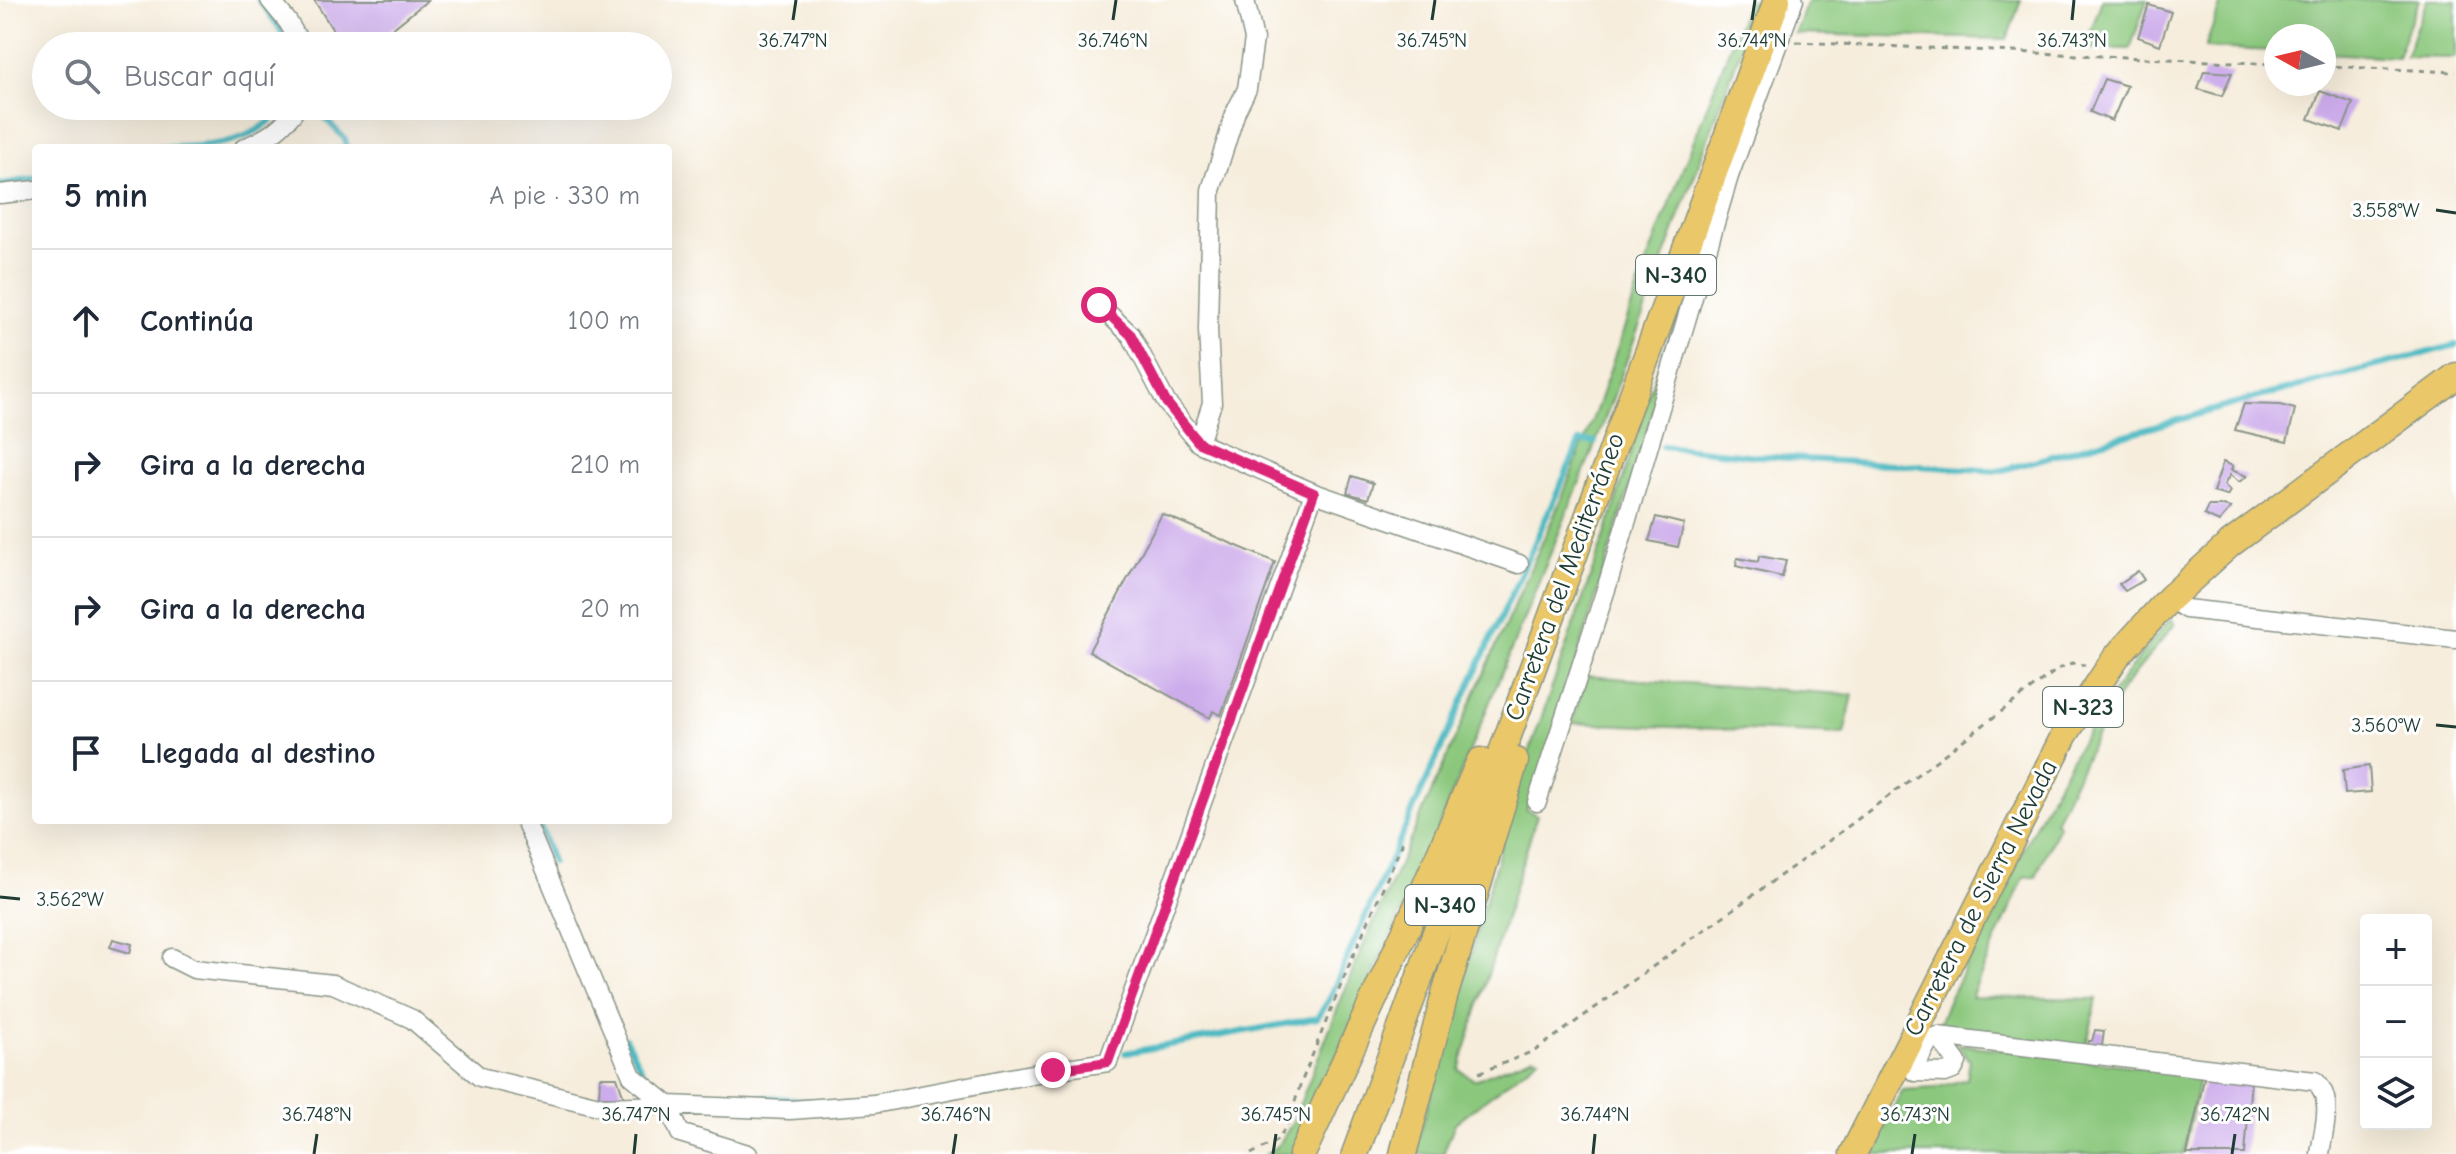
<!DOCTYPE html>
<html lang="es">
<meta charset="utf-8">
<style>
body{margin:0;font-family:"Comic Neue",sans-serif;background:#f2f2f3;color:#1f2937}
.controls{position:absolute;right:24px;bottom:24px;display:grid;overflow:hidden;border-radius:8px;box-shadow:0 8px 32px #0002}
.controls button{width:72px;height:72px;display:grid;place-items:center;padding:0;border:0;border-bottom:2px solid #e0e1e3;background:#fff;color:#1f2937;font:40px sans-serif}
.compass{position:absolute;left:2264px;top:24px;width:72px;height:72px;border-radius:50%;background:#fff;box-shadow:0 8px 32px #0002;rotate:278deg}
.stop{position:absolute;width:24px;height:24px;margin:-18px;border:6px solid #db2777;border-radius:50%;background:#fff}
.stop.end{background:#db2777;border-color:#fff;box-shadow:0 2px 8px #0008}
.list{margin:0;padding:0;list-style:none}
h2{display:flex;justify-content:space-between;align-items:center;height:104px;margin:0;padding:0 32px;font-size:34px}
h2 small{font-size:26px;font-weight:400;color:#747a83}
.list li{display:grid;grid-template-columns:52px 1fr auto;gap:24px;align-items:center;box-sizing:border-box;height:144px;padding:0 32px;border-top:2px solid #e0e1e3}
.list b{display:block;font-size:30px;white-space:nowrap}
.list em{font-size:26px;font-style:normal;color:#747a83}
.icon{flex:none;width:44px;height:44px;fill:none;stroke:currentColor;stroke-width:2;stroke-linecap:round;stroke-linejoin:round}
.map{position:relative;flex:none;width:2456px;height:1154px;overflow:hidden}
.search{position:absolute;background:#fff;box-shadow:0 8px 32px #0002;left:32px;top:32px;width:640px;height:88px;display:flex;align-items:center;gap:20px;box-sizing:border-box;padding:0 28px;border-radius:44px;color:#747a83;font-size:30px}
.panel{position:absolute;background:#fff;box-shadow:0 8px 32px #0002;left:32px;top:144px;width:640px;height:680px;border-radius:8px}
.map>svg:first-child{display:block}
.green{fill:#8bc87d;stroke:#558258;stroke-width:2}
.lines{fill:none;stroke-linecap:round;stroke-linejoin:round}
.stream{stroke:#4bb9c2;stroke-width:6}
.building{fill:#ccaceb}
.minor-casing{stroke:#8a9588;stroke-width:21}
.highway-casing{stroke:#8a9588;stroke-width:29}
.path{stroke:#8a9588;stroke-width:3;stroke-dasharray:6 6;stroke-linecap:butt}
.minor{stroke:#fff;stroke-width:18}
.highway{stroke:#eac769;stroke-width:26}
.route{stroke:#db2777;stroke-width:10}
.ticks{fill:none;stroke:#1f3d34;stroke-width:3}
.labels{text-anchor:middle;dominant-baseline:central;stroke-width:6;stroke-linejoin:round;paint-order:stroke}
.shield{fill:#fff;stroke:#627771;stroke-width:2}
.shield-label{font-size:24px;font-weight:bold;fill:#1f3d34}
.street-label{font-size:26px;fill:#1f3d34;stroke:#fff}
.ticks-label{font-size:20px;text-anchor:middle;fill:#1f3d34;stroke:#fff;stroke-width:6;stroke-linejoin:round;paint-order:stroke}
</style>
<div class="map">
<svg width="2456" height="1154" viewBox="0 0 2456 1154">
<rect width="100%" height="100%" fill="#fff"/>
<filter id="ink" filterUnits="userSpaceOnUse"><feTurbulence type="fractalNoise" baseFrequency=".0125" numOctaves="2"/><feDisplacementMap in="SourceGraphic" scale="16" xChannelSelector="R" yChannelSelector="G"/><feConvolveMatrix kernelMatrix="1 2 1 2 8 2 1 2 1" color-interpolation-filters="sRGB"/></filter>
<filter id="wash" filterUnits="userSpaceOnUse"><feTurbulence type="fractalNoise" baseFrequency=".006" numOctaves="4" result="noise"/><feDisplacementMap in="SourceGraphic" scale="32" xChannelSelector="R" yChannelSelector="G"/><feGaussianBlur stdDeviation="1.8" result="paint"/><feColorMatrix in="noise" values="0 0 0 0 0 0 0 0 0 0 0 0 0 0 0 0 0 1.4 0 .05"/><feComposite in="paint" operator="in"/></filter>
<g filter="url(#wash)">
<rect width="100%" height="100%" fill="#f6eddc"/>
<path class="green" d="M 1748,0 L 1759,0 L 1601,430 L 1434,838 L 1293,1154 L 1265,1154 C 1280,1147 1285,1135 1293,1121 L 1357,960 L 1560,502 L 1598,405 L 1647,261 Z
M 1808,0 L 2021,0 L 2007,39 L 1795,34 Z
M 2102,0 L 2147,0 L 2130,49 L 2085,48 Z
M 2222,0 L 2419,0 L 2397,57 L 2324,53 L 2324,36 L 2276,36 L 2276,51 L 2205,48 Z
M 2427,0 L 2456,0 L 2456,58 L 2405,57 Z
M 1712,217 L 1544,767 L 1526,810 L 1537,815 L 1459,1069 L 1474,1080 L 1534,1056 L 1539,1058 L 1455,1123 L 1443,1154 L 1414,1154 L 1520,779 L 1614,509 L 1648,395 Z
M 2171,618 L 2175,624 L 2124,687 L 2098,732 L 2055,821 L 2059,825 L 2036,876 L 2024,877 L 1971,997 L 2097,999 L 2085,1051 L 1938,1027 L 1949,999 C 1997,904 2041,806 2097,716 C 2119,681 2145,650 2171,618 Z
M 1586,676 L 1853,695 L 1844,734 L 1572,723 Z
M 1957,1044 L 2200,1075 L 2183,1154 L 1871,1154 L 1903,1090 L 1935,1088 L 1967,1079 L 1970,1060 Z"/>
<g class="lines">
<path class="stream" d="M 259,0 L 279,27 L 289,46
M 316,109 L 345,139 L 347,148
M 157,148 C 203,146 253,148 284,106
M 0,185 L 36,178
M 1662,446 L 1757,456 L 1999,471 L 2266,395 L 2456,345
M 538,820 L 552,862
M 625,1038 L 646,1078
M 1125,1053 L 1317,1018 L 1329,1000 C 1409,812 1498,629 1580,441 L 1595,442
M 661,1090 L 688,1096 L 769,1097 L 808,1101"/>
</g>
<g id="blocks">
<path class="building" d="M 314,0 L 428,0 L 371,46 L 343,46 Z
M 2149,5 L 2171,12 L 2160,45 L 2138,37 Z
M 2204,71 L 2232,73 L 2222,96 L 2198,89 Z
M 2104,79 L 2127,86 L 2112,121 L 2090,112 Z
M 2320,91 L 2353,103 L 2342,131 L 2309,119 Z
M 2244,404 L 2280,405 L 2295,409 L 2287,442 L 2235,430 Z
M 2223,462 L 2233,466 L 2231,470 L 2247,476 L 2239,482 L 2230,475 L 2224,485 L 2230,491 L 2227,496 L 2213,492 Z
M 1352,476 L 1373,483 L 1368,499 L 1347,493 Z
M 2208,506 L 2223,506 L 2231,508 L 2219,522 L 2204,515 Z
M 1162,514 L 1275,562 L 1221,715 L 1213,711 L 1210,718 L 1089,651 Z
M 1656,517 L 1684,524 L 1678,547 L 1649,541 Z
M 1759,556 L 1786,561 L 1782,577 L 1736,566 L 1737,558 L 1758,562 Z
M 2138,571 L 2144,580 L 2125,591 L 2119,584 Z
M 2369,766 L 2371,792 L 2345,794 L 2343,770 Z
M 113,939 L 132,944 L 130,953 L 110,947 Z
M 2095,1030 L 2104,1031 L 2101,1053 L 2088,1051 L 2089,1041 L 2092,1041 Z
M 2205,1074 L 2251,1080 L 2245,1154 L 2187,1154 Z
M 600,1077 L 617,1077 L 624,1098 L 599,1097 Z"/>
</g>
</g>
<g filter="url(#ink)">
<use href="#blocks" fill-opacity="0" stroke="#8a9588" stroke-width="2"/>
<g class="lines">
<g class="minor-casing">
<path id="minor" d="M 270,0 L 288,22 L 302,46
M 244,148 C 268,138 284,127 298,106
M 0,194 L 36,190
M 1099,305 L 1131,335 L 1166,402 L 1199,443 L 1314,493 L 1519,564
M 1199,443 L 1212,403 L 1208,330 L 1211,190 L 1236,111 L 1247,89 L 1254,39 L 1245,0
M 2170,598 L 2186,609 L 2456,639
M 1537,802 L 1608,583 L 1729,176 L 1794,0
M 525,820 L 632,1076 L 668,1105
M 172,958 L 194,969 L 333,984 L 412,1019 L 480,1077 L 603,1107 L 668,1105
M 1904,1049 L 1921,1055 L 1930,1039 L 1938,1036 L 2315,1081 C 2335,1099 2323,1130 2320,1154
M 1921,1055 L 1915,1072 L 1945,1073 L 1953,1070 L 1957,1062 L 1938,1036
M 748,1154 L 680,1133 L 668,1105 L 790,1110 L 874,1104 L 1053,1070 L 1108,1062 L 1314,493"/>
</g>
<g class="highway-casing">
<path id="highway" d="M 1302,1154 L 1417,906 L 1480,761
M 1355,1154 L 1777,0
M 1403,1154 L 1445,994 L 1515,761
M 1853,1154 L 2065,734 L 2117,656 L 2170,598 L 2230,544 L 2456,376"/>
</g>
<path class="path" d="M 1796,42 L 2276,64
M 2324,66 L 2456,72
M 1479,1073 L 1536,1050 L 1826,843 L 2058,669 L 2072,663 L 2085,665
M 1251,1154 L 1278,1140 L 1288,1123 L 1301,1083 L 1352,958 L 1405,837"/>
<use href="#minor" class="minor"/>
<use href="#highway" class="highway"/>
</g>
</g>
<g class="lines" filter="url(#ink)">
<path class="route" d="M 1053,1070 L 1108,1062 L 1314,493 L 1199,443 L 1166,402 L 1131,335 L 1099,305"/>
</g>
<path class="ticks" d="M 793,20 L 796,0M 1113,20 L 1116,0M 1432,20 L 1435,0M 1752,20 L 1755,0M 2072,20 L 2074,0M 2436,210 L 2456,213M 2436,725 L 2456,727M 0,897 L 20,899M 314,1154 L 317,1134M 634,1154 L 636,1134M 953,1154 L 956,1134M 1273,1154 L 1276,1134M 1593,1154 L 1595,1134M 1912,1154 L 1915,1134M 2232,1154 L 2235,1134"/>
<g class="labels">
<g class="shield">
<rect x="1636" y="255" width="80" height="40" rx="6"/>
<rect x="2043" y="687" width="80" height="40" rx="6"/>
<rect x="1405" y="885" width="80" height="40" rx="6"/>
</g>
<g class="shield-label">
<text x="1676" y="275">N-340</text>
<text x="2083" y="707">N-323</text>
<text x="1445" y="905">N-340</text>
</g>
<g class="street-label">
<text transform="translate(1565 577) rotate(-70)">Carretera del Mediterráneo</text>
<text transform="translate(1981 898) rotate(-63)">Carretera de Sierra Nevada</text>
</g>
</g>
<g class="ticks-label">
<text x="793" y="47">36.747°N</text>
<text x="1113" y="47">36.746°N</text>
<text x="1432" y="47">36.745°N</text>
<text x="1752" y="47">36.744°N</text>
<text x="2072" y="47">36.743°N</text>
<text x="2386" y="217">3.558°W</text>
<text x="2386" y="732">3.560°W</text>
<text x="70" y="906">3.562°W</text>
<text x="317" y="1121">36.748°N</text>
<text x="636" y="1121">36.747°N</text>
<text x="956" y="1121">36.746°N</text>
<text x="1276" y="1121">36.745°N</text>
<text x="1595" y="1121">36.744°N</text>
<text x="1915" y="1121">36.743°N</text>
<text x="2235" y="1121">36.742°N</text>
</g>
</svg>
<div class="controls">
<button>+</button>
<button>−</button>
<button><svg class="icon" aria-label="layers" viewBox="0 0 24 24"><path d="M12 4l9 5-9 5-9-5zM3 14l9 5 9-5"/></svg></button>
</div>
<svg class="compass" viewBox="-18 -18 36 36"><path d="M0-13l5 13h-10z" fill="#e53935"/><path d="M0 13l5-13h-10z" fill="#747a83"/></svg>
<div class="stop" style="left:1099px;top:305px"></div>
<div class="stop end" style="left:1053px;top:1070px"></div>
<div class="search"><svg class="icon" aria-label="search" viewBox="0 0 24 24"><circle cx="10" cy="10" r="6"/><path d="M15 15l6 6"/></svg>Buscar aquí</div>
<section class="panel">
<h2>5 min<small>A pie · 330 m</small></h2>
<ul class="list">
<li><svg class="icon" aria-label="ahead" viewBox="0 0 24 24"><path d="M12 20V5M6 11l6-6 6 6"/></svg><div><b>Continúa</b></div><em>100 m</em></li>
<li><svg class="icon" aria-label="right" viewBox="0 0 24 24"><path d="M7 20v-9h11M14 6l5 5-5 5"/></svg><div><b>Gira a la derecha</b></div><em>210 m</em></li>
<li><svg class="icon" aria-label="right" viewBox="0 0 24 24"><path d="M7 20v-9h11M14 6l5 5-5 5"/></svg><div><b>Gira a la derecha</b></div><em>20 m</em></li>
<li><svg class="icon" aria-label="arrive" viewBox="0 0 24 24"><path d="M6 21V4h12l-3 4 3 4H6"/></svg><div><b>Llegada al destino</b></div></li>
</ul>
</section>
</div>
